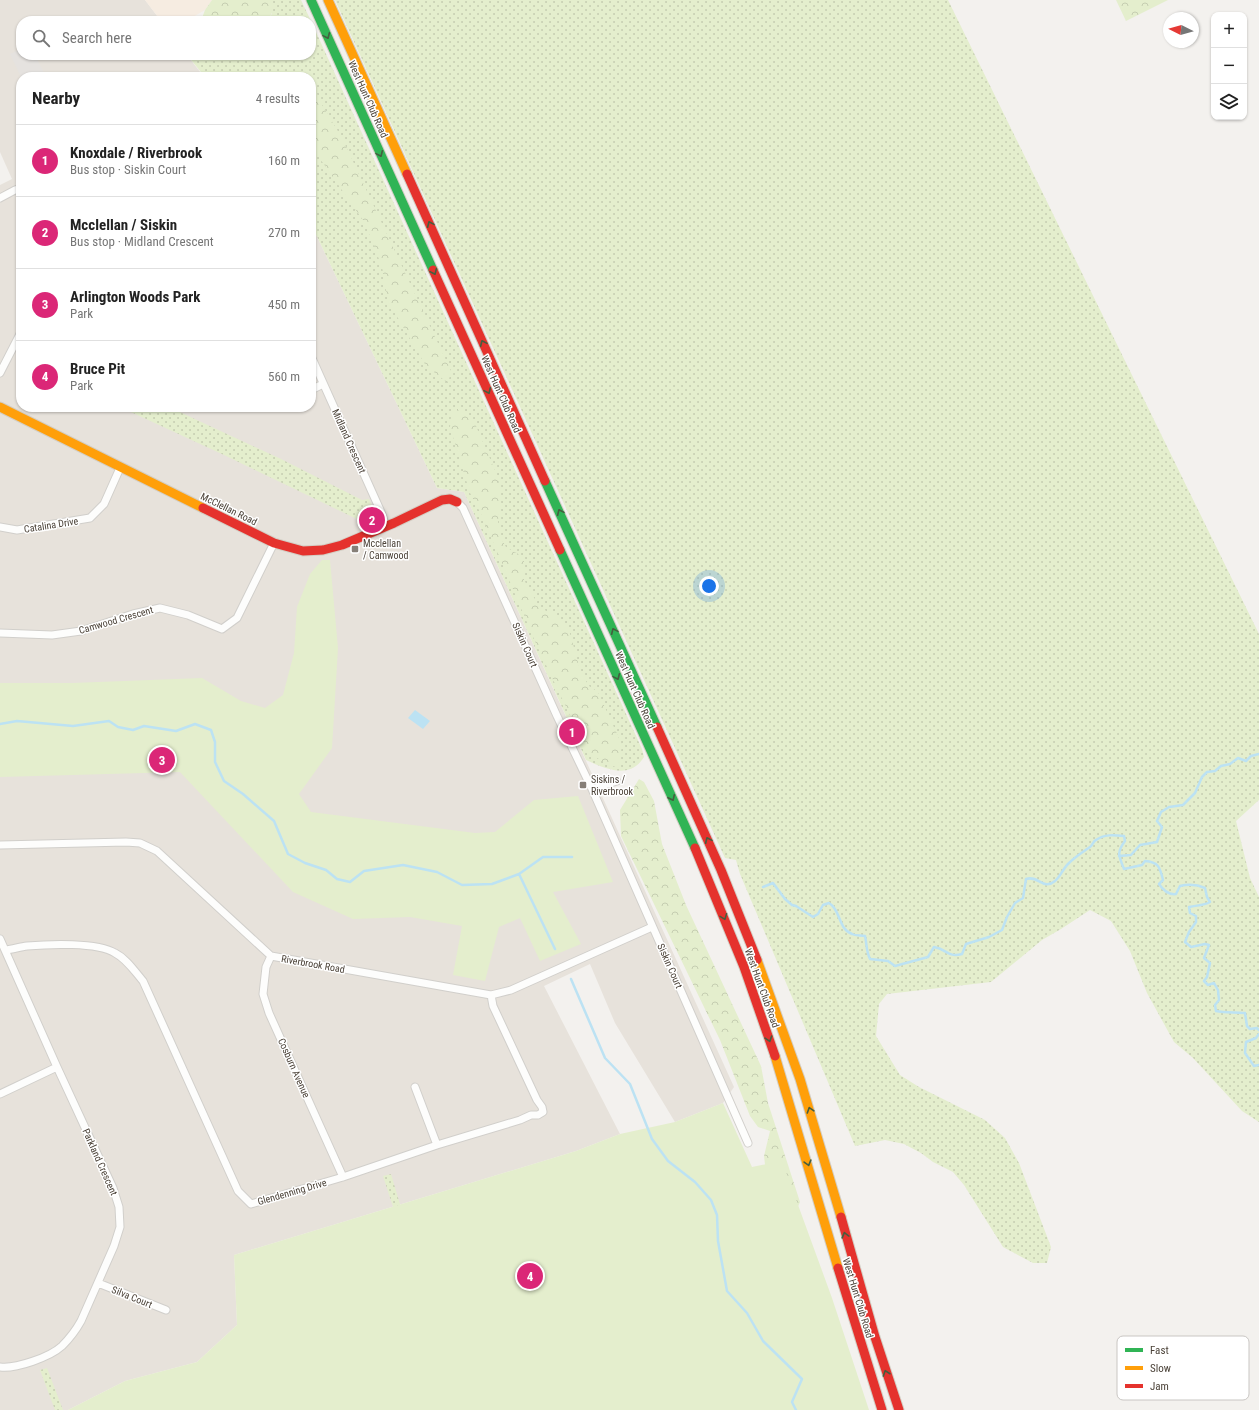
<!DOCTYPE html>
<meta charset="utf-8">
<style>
body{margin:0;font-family:"Roboto Condensed",sans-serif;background:#f6f6f6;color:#222}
.controls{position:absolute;right:12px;top:12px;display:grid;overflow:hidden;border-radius:8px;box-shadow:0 1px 3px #0004}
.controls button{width:36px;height:36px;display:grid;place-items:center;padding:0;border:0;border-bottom:1px solid #e0e0e0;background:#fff;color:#222;font:20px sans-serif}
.compass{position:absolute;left:1163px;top:12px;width:36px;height:36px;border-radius:50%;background:#fff;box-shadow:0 1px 3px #0004;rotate:275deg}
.you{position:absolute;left:709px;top:586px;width:14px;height:14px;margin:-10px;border:3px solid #fff;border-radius:50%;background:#1a73e8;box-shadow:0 0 0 6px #1a73e833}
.badge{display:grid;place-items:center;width:26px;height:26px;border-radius:50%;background:#db2777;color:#fff;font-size:13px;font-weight:700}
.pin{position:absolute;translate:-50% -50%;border:2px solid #fff;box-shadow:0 1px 4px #0006}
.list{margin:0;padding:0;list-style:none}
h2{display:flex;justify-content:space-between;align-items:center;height:52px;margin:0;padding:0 16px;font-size:17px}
h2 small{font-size:13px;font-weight:400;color:#767676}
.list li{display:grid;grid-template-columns:26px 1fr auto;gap:12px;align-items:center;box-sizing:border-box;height:72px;padding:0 16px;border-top:1px solid #e0e0e0}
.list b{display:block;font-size:15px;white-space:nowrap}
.list p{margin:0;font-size:13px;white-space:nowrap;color:#767676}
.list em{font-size:13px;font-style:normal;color:#767676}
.icon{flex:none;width:22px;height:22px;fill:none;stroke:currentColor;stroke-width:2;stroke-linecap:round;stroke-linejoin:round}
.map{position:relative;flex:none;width:1259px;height:1410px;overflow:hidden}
.search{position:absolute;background:#fff;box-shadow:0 1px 3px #0004;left:16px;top:16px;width:300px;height:44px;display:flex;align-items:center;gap:10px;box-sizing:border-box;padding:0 14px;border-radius:16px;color:#767676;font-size:15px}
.panel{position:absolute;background:#fff;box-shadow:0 1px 3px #0004;left:16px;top:72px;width:300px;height:340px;border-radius:16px}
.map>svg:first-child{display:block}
.residential{fill:#e7e2db}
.commercial{fill:#f6ece1}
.grass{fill:url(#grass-dots)}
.forest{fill:url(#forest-crowns)}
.park{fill:#e4eecd}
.parking{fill:#e5e2df}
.water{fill:#bce2f3}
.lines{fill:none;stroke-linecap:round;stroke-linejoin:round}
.stream{stroke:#bce2f3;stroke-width:2.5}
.street-casing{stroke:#d1cfcb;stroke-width:9}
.fast-casing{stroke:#d3cec4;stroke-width:11}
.slow-casing{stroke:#d3cec4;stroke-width:11}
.jam-casing{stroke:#d3cec4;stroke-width:11}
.street{stroke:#fdfdfc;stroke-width:7}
.fast{stroke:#30b455;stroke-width:9}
.slow{stroke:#ff9f0a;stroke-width:9}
.jam{stroke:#e5322d;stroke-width:9}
.oneway{stroke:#445e3f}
.poi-dot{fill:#867f78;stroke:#fff;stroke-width:1.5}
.labels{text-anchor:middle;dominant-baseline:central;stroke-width:3;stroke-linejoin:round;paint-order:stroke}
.street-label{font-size:10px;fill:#4b4238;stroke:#fff}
.poi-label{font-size:10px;fill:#4b4238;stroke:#fff;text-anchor:start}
.key{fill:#fff;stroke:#c9c6c3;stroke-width:1}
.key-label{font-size:11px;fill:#4b4238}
</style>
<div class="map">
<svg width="1259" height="1410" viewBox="0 0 1259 1410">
<defs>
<pattern id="grass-dots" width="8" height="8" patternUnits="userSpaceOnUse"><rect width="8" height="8" fill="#e4eecd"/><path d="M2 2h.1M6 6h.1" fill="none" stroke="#c5cdb1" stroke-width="1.8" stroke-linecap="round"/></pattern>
<pattern id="forest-crowns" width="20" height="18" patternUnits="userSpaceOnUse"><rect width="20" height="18" fill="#e4eecd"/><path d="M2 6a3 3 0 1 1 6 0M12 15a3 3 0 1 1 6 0" fill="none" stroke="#c5cdb1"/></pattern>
</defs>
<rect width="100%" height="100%" fill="#f3f1ee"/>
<path class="residential" d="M 0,0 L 145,0 L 161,21 L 21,21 L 21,55 L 187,55 L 204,77 L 21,77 L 21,407 L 311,407 L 311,224 L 437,488 L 464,492 L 734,1087 L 723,1103 L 675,1122 L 615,1023 L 590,964 L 544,986 L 620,1134 L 576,1151 L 234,1255 L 237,1325 L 197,1362 L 125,1381 L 68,1410 L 0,1410 L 0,185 L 12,179 L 0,152 Z"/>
<path class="commercial" d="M 145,0 L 212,0 L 205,10 L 186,21 L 161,21 Z"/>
<path class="grass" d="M 271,0 L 301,0 L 311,21 L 267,21 L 272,14 Z
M 335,0 L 948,0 L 1259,634 L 1259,800 L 1236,821 L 1250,878 L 1259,897 L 1259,1122 L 1242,1111 L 1193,1058 L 1174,1042 L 1147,993 L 1130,951 L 1111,921 L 1090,910 L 1061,929 L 1042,940 L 991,982 L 887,994 L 879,1004 L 876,1036 L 900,1075 L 919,1087 L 985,1120 L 1005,1138 L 1019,1163 L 1051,1247 L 1047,1263 L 1033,1263 L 1003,1247 L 964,1185 L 953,1172 L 933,1162 L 921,1153 L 904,1144 L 885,1140 L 855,1146 L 740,874 L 736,860 L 725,858 Z
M 311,21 L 642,749 L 644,757 C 630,780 606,769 586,760 L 464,492 L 437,488 L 311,224 L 311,77 L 205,77 L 187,55 L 311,55 Z
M 120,407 L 169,407 L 281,459 L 362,500 L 369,499 C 374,512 378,516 363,522 L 224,455 Z
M 391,1174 L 402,1211 L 395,1213 L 383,1176 Z
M 47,1368 L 63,1410 L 55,1410 L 40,1370 Z"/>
<path class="forest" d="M 212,0 L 272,0 C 275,8 272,15 267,21 L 254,21 L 237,17 L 229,21 L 201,21 L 205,10 Z
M 1116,0 L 1168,0 L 1126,21 Z
M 311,78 L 313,81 L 319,100 L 342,138 L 451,371 L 448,383 L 426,366 L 388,301 L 382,267 L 365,223 L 311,146 Z
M 454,409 L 462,409 L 473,419 L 497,475 L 500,489 L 500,506 L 498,522 L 502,540 L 506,547 L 520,555 L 524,561 L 523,573 L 524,580 L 540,608 L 553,614 L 569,630 L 581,673 L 589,686 L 598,692 L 622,745 L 618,768 C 605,763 594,758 585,747 L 537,646 L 482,516 L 470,493 L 450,427 L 451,416 Z
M 639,779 L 644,782 L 654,801 L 662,844 L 686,905 L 761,1066 L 768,1103 L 800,1202 L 795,1213 L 766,1173 L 764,1156 L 770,1131 L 758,1127 L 750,1116 L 720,1040 L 621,836 L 620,810 Z"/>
<path class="park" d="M 322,560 L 330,560 L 338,648 L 332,748 L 299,794 L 311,812 L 475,833 L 495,832 L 534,800 L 578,796 L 613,882 L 553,892 L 581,944 L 540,961 L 520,918 L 499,927 L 485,981 L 453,975 L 462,926 L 410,917 L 353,919 L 293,892 L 180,772 L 0,777 L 0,683 L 72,683 L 202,678 L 241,701 L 265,708 L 283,695 L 294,653 L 297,607 L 310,574 Z
M 723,1103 L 752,1167 L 782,1161 L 832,1298 L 869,1410 L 68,1410 L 125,1381 L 197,1362 L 237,1325 L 234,1255 L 576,1151 L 620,1134 L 675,1122 Z"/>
<path class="parking" d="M 21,49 L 21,55 L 35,55 L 46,77 L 21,77 L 10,54 Z"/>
<path class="water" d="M 415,710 L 430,721 L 423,729 L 408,718 Z"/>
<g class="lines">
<path class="stream" d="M 0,724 L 17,721 L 73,726 L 109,721 L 118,727 L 133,730 L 144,726 L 176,731 L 195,724 L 211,730 L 215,742 L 215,762 L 224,781 L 243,794 L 274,821 L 288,854 L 305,863 L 326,870 L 337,879 L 350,882 L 364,871 L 403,865 L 437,872 L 462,885 L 492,884 L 519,874 L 543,857 L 572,857
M 1119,856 L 1131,855 L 1140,845 L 1157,842 L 1162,827 L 1157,821 L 1161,812 L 1169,807 L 1183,805 L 1195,793 L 1202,777 L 1207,772 L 1215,771 L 1221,766 L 1230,764 L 1238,758 L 1246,761 L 1251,756 L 1259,754
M 519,874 L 555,949
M 763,887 L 773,883 L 785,899 L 792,905 L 796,906 L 813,917 L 818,914 L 823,905 L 829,903 C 841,910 838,929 852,934 C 856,936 860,935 865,936 C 867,945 866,951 870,959 L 888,961 L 895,966 L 928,957 L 934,947 C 947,949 948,958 962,954 L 966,944 L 989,937 L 1002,930 L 1007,917 L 1015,903 L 1023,898 L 1026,879 C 1039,875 1043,891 1055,881 C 1060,877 1063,869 1068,864 C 1075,857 1083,852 1090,847 C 1093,845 1093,841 1096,840 C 1104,834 1114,835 1124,836 L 1125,841 C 1116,853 1119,856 1124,869 L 1142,865 L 1145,861 C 1159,862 1160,868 1163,880 L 1159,884 C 1163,890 1169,895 1176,894 L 1180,886 C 1189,884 1196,884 1205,888 L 1207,897 L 1210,902 C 1203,906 1197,905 1189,907 L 1190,913 L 1196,916 L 1196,922 L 1189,932 L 1185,942 L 1191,947 L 1205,944 L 1209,945 L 1204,958 L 1210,963 L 1207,977 L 1204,981 L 1208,985 L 1214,983 L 1218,990 L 1219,1000 L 1215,1005 L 1216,1011 C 1225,1013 1235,1012 1245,1013 L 1247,1026 L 1250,1029 L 1257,1028 L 1259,1030
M 571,979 L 605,1058 L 630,1084 L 652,1139 L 668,1161 L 695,1182 L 711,1200 L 717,1215 L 718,1241 L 727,1291 L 747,1313 L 763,1341 L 802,1379 L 792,1402 L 796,1410
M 1259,1034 L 1256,1038 L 1246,1042 L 1245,1053 L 1254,1066 L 1259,1065"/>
<g class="street-casing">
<path id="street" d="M 0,198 L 15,190 L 21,188
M 311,356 L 381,512 L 386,527
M 0,373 L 21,332
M 311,390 L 323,384
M 457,502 L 463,508 L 557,716 L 592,789 L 748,1143
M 0,527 L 17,530 L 90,518 L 104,504 L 120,468
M 0,633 L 52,635 L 81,631 L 133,614 L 160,608 L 188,615 L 222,629 L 237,618 L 274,543
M 592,789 L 617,781
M 0,845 L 126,842 L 140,843 L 157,851 L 271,956 L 491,995 L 511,990 L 652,927
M 0,939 L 57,1067 L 113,1188 L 119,1207 L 120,1227 L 114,1246 L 81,1321 C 76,1330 70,1338 62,1346 C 50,1357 16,1369 0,1367
M 6,950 C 13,949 20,947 27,946 C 49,944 97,942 115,953 C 127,959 135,972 143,981 L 238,1191 L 251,1204 L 343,1177 L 437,1145 L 520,1120 L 531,1115 L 538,1115 L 543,1112 L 542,1107 L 537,1100 L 493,1006 L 491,995
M 271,956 L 266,967 L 263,994 L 269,1013 L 343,1177
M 415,1087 L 437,1145
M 0,1094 L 57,1067
M 98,1283 L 166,1310"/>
</g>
<g class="fast-casing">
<path id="fast" d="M 311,0 L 433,270
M 545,481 L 657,727
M 560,550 L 695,848"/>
</g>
<g class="slow-casing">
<path id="slow" d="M 328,0 L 407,174
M 0,407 L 203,508
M 757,960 L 800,1079 L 841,1217
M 775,1056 L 838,1268"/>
</g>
<g class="jam-casing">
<path id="jam" d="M 407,174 L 545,481
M 433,270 L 560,550
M 203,508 L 274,543 L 303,551 L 323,550 L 342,545 L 394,523 L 442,500 L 450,499 L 457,502
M 657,727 L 721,870 L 757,960
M 695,848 L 744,967 L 775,1056
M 841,1217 L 875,1337 L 899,1410
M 838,1268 L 882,1410"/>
</g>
<use href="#street" class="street"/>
<use href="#fast" class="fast"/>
<use href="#slow" class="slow"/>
<use href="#jam" class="jam"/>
</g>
<defs><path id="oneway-chevron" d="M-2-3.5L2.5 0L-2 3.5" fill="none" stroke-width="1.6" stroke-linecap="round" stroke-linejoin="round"/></defs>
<g class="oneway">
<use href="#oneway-chevron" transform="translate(327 36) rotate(66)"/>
<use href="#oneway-chevron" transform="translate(380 154) rotate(66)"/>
<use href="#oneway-chevron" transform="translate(430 224) rotate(-114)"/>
<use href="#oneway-chevron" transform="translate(434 272) rotate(66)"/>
<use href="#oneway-chevron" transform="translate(483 343) rotate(-114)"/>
<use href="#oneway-chevron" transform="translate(488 391) rotate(66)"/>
<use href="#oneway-chevron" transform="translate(560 512) rotate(-114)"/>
<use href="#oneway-chevron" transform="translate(614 631) rotate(-114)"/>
<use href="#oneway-chevron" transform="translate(617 677) rotate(66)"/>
<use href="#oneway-chevron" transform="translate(672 798) rotate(65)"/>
<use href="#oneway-chevron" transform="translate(708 840) rotate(-114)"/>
<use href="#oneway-chevron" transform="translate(724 917) rotate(69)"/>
<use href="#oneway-chevron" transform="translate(769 1039) rotate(72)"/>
<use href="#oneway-chevron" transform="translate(810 1110) rotate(-108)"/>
<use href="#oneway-chevron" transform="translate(808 1163) rotate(74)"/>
<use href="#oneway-chevron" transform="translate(845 1235) rotate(-105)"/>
<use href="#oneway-chevron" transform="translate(886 1373) rotate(-109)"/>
</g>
<g class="poi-dot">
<rect x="351" y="545" width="8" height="8" rx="2"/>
<rect x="579" y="781" width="8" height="8" rx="2"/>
</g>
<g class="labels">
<g class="street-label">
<text transform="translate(368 99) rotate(66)">West Hunt Club Road</text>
<text transform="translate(501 394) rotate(66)">West Hunt Club Road</text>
<text transform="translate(349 441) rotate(66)">Midland Crescent</text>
<text transform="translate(229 509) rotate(26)">McClellan Road</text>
<text transform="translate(51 525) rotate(-9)">Catalina Drive</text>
<text transform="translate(116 620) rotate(-16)">Camwood Crescent</text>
<text transform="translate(525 645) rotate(66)">Siskin Court</text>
<text transform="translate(635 690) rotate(66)">West Hunt Club Road</text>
<text transform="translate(313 964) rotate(10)">Riverbrook Road</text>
<text transform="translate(670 966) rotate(66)">Siskin Court</text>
<text transform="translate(762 988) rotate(70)">West Hunt Club Road</text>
<text transform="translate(294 1068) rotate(66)">Cosburn Avenue</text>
<text transform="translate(100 1162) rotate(66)">Parkland Crescent</text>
<text transform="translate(292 1192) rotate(-16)">Glendenning Drive</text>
<text transform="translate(132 1297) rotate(22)">Silva Court</text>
<text transform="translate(858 1298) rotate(73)">West Hunt Club Road</text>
</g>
<g class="poi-label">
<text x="363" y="543">Mcclellan<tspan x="363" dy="12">/ Camwood</tspan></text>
<text x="591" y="779">Siskins /<tspan x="591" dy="12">Riverbrook</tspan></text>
</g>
</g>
<rect x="1117" y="1336" width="132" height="64" rx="6" class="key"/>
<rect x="1125" y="1348" width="18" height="4" fill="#30b455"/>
<rect x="1125" y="1366" width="18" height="4" fill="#ff9f0a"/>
<rect x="1125" y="1384" width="18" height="4" fill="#e5322d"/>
<g class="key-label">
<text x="1150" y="1354">Fast</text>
<text x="1150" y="1372">Slow</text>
<text x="1150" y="1390">Jam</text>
</g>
</svg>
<div class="controls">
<button>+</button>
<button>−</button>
<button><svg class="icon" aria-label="layers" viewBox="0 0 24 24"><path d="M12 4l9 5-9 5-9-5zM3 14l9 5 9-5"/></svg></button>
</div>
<svg class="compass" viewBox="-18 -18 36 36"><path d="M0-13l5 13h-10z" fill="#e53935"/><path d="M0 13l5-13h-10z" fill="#767676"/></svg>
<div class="you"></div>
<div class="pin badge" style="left:572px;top:732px">1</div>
<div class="pin badge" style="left:372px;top:520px">2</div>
<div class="pin badge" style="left:162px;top:760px">3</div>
<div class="pin badge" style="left:530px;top:1276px">4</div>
<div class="search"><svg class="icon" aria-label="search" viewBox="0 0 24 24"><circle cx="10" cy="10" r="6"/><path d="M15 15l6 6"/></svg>Search here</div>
<section class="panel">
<h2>Nearby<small>4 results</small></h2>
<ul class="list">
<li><span class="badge">1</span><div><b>Knoxdale / Riverbrook</b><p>Bus stop · Siskin Court</p></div><em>160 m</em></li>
<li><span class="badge">2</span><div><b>Mcclellan / Siskin</b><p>Bus stop · Midland Crescent</p></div><em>270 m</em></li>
<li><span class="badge">3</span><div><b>Arlington Woods Park</b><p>Park</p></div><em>450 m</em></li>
<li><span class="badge">4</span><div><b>Bruce Pit</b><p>Park</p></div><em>560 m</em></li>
</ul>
</section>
</div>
